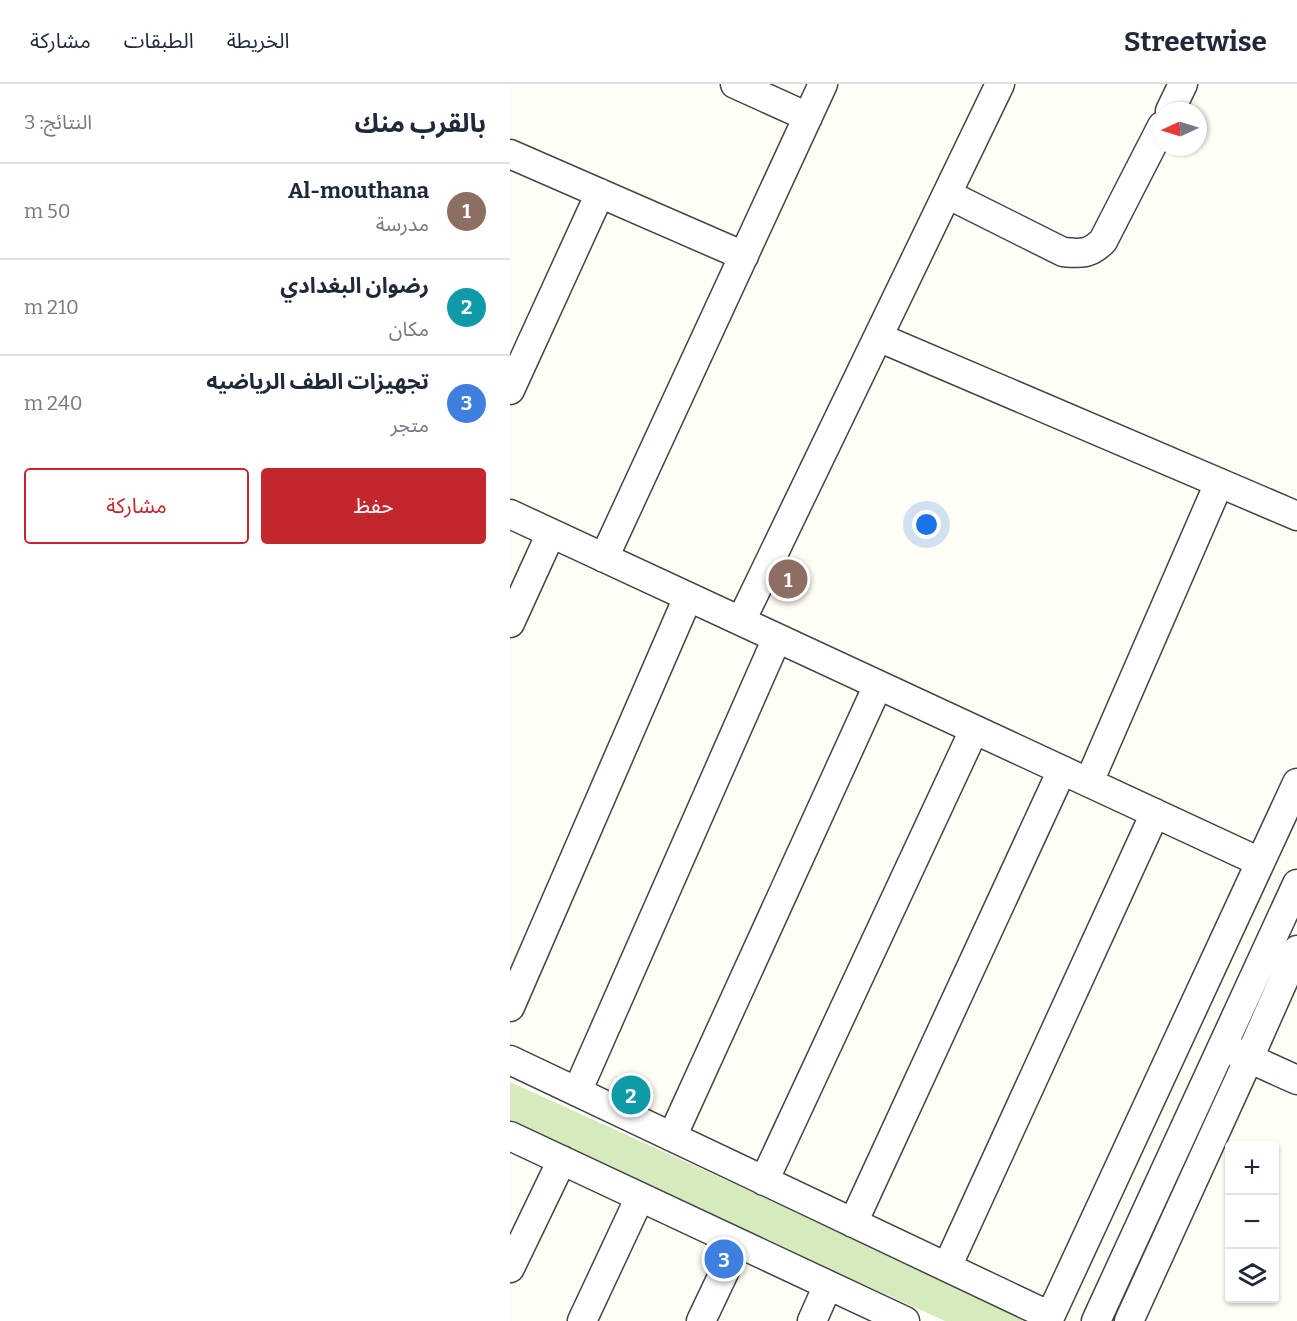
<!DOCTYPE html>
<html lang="ar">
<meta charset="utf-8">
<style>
body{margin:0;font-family:Bitter,"Noto Sans Arabic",serif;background:#f6f6f7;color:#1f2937;direction:rtl}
.controls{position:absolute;right:18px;bottom:18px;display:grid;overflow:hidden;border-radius:6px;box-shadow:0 2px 4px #0004}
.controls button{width:54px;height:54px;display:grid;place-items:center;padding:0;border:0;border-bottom:2px solid #e0e1e3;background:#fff;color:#1f2937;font:30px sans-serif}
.compass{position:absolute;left:643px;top:18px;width:54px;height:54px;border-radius:50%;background:#fff;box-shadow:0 2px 4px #0004;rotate:266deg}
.you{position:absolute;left:417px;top:441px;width:21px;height:21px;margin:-15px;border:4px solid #fff;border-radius:50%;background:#1a73e8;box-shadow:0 0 0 9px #1a73e833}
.badge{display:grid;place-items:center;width:39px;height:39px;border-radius:50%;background:#c4262e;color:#fff;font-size:20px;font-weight:700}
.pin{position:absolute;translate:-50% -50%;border:3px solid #fff;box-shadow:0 2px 6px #0006}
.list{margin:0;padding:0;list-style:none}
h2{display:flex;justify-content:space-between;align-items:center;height:78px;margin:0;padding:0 24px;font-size:26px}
h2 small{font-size:20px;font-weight:400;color:#747a83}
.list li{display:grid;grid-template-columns:39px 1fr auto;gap:18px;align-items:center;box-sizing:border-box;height:96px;padding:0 24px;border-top:2px solid #e0e1e3}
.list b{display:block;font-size:22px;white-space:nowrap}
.list p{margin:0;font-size:20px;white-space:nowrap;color:#747a83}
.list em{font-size:20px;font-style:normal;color:#747a83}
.actions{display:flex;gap:12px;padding:18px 24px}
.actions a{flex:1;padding:14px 0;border:2px solid #c4262e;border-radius:6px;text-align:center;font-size:21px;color:#c4262e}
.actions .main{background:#c4262e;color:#fff}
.icon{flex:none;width:33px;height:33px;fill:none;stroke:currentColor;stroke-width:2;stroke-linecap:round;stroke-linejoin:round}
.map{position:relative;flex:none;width:787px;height:1237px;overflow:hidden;direction:ltr}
header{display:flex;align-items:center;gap:36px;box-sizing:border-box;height:84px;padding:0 30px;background:#fff;border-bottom:2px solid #e0e1e3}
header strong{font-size:28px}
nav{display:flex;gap:33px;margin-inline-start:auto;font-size:21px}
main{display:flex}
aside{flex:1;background:#fff}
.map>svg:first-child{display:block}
.park{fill:#d5ebbd}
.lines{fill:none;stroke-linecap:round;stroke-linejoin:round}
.minor-casing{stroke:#444;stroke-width:31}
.minor{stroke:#fff;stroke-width:28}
</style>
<header>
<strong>Streetwise</strong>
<nav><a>الخريطة</a><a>الطبقات</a><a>مشاركة</a></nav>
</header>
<main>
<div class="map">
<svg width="787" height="1237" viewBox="0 0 787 1237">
<rect width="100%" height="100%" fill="#fffdf5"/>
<path class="park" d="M 0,998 L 514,1231 L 512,1237 L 435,1237 L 0,1040 Z"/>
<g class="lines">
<g class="minor-casing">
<path id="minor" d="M 225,0 L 298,33
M 660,27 L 673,0
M 0,70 L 234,172
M 437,110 L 553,168 C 572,170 580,170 593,157 L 652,42
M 368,253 L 787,432
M 0,306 L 90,109
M 0,430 L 750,778
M 94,474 L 313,0
M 231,537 L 490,0
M 0,539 L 41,449
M 579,698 L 709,399
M 0,923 L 178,513
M 723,967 L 787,996
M 0,976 L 540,1232
M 67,1008 L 267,554
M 0,1052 L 395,1237
M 162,1053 L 368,601
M 254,1097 L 464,646
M 343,1139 L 552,686
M 437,1183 L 645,729
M 0,1184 L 52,1076
M 72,1237 L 130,1113
M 191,1237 L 228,1159
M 302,1237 L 318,1201
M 538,1237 L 787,699
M 586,1237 L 787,800
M 619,1237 L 739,974 L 787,866"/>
</g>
<use href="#minor" class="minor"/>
</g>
</svg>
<div class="controls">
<button>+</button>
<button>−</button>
<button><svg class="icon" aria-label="layers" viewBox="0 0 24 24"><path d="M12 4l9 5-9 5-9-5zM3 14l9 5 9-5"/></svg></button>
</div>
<svg class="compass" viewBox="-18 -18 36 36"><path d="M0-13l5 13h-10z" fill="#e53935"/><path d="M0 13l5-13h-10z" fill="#747a83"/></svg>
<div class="you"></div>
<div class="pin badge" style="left:278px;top:495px;background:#8d6e63">1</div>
<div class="pin badge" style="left:121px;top:1011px;background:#0f9aa8">2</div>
<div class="pin badge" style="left:214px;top:1175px;background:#3f7fe0">3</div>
</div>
<aside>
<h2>بالقرب منك<small>النتائج: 3</small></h2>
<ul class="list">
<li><span class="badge" style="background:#8d6e63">1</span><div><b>Al-mouthana</b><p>مدرسة</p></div><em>50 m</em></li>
<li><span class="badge" style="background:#0f9aa8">2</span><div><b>رضوان البغدادي</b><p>مكان</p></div><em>210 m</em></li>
<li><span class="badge" style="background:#3f7fe0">3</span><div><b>تجهيزات الطف الرياضيه</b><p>متجر</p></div><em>240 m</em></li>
</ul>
<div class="actions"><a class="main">حفظ</a><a>مشاركة</a></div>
</aside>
</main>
